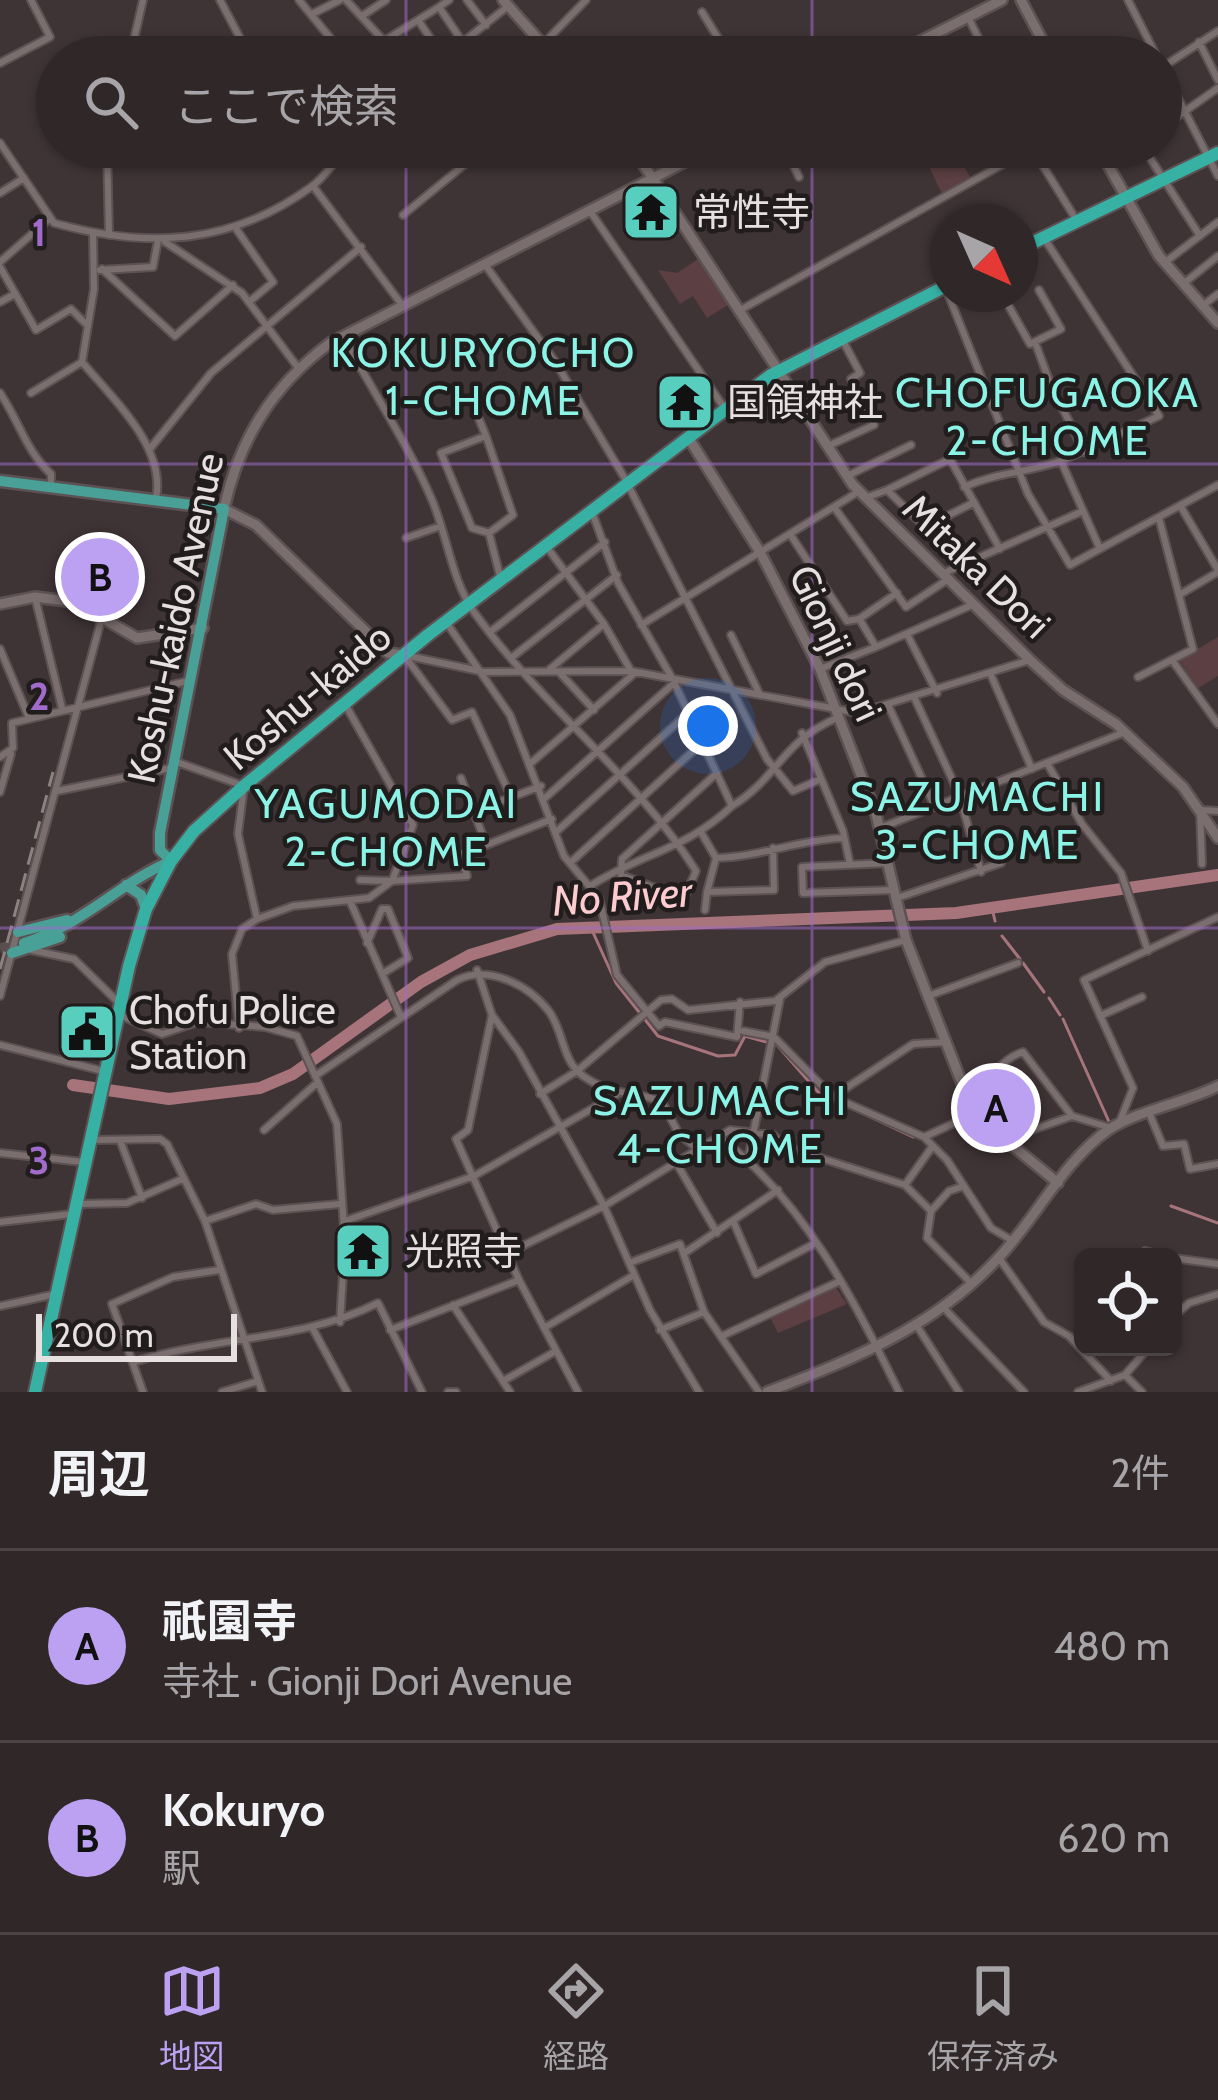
<!DOCTYPE html>
<html lang="ja">
<meta charset="utf-8">
<style>
body{margin:0;font-family:Cabin,"Noto Sans JP",sans-serif;background:#3b3334;color:#f1f3f6}
.controls{position:absolute;right:36px;bottom:36px;display:grid;overflow:hidden;border-radius:18px;box-shadow:0 3px 9px #0004}
.controls button{width:108px;height:108px;display:grid;place-items:center;padding:0;border:0;border-bottom:3px solid #4a4445;background:#2f2728;color:#f1f3f6;font:60px sans-serif}
.compass{position:absolute;left:930px;top:204px;width:108px;height:108px;border-radius:50%;background:#2f2728;box-shadow:0 3px 9px #0004;rotate:135deg}
.scale{position:absolute;left:36px;bottom:30px;width:201px;box-sizing:border-box;padding-left:12px;border:6px solid #e7e0e0;border-top:0;font-size:33px;line-height:42px;white-space:nowrap;color:#e7e0e0;-webkit-text-stroke:9px #221d1d;paint-order:stroke}
.you{position:absolute;left:708px;top:726px;width:42px;height:42px;margin:-30px;border:9px solid #fff;border-radius:50%;background:#1a73e8;box-shadow:0 0 0 18px #1a73e833}
.badge{display:grid;place-items:center;width:78px;height:78px;border-radius:50%;background:#bca0f2;color:#111;font-size:39px;font-weight:700}
.pin{position:absolute;translate:-50% -50%;border:6px solid #fff;box-shadow:0 3px 12px #0006}
.list{margin:0;padding:0;list-style:none}
h2{display:flex;justify-content:space-between;align-items:center;height:156px;margin:0;padding:0 48px;font-size:51px}
h2 small{font-size:39px;font-weight:400;color:#a7a5a8}
.list li{display:grid;grid-template-columns:78px 1fr auto;gap:36px;align-items:center;box-sizing:border-box;height:192px;padding:0 48px;border-top:3px solid #4a4445}
.list b{display:block;font-size:45px;white-space:nowrap}
.list p{margin:0;font-size:39px;white-space:nowrap;color:#a7a5a8}
.list em{font-size:39px;font-style:normal;color:#a7a5a8}
.icon{flex:none;width:66px;height:66px;fill:none;stroke:currentColor;stroke-width:2;stroke-linecap:round;stroke-linejoin:round}
.map{position:relative;flex:none;width:1218px;height:1392px;overflow:hidden}
.search{position:absolute;background:#2f2728;box-shadow:0 3px 9px #0004;left:36px;right:36px;top:36px;height:132px;display:flex;align-items:center;gap:30px;box-sizing:border-box;padding:0 42px;border-radius:66px;color:#a7a5a8;font-size:45px}
.sheet{height:540px;background:#2f2728}
nav{display:flex;justify-content:space-around;align-items:center;box-sizing:border-box;height:168px;border-top:3px solid #4a4445;background:#2f2728;font-size:33px;color:#a7a5a8}
nav a{display:grid;justify-items:center;gap:6px}
nav .on{color:#bca0f2}
.map>svg:first-child{display:block}
.green{fill:#5b3f42}
.lines{fill:none;stroke-linecap:round;stroke-linejoin:round}
.stream{stroke:#a6747a;stroke-width:3}
.river{stroke:#a6747a;stroke-width:12}
.primary-tunnel{stroke:#584e4f;stroke-width:10;stroke-dasharray:10 5;stroke-linecap:butt}
.minor-casing{stroke:#5c5254;stroke-width:10}
.tertiary-casing{stroke:#5c5254;stroke-width:14}
.secondary-casing{stroke:#5c5254;stroke-width:14}
.primary-casing{stroke:#5c5254;stroke-width:15}
.trunk-casing{stroke:#5c5254;stroke-width:16}
.minor{stroke:#7b6e6f;stroke-width:6}
.tertiary{stroke:#7b6e6f;stroke-width:9}
.secondary{stroke:#7b6e6f;stroke-width:9}
.primary{stroke:#48a097;stroke-width:10}
.trunk{stroke:#37b1a4;stroke-width:12}
.rail{stroke:#8b8282;stroke-width:3;stroke-dasharray:18 9;stroke-linecap:butt}
.grid{fill:none;stroke:#a16bcb;stroke-width:3;stroke-opacity:0.55}
.labels{text-anchor:middle;dominant-baseline:central;stroke-width:9;stroke-linejoin:round;paint-order:stroke}
.poi-label{font-size:39px;fill:#e7e0e0;stroke:#221d1d;text-anchor:start}
.street-label{font-size:39px;fill:#e7e0e0;stroke:#221d1d}
.neighbourhood-label{font-size:42px;letter-spacing:3px;fill:#8cf4e6;stroke:#221d1d}
.water-label{font-size:42px;font-style:italic;fill:#fdccd1;stroke:#221d1d}
.grid-label{font-size:39px;text-anchor:middle;font-weight:bold;fill:#a16bcb;stroke:#221d1d;stroke-width:9;stroke-linejoin:round;paint-order:stroke}
</style>
<div class="map">
<svg width="1218" height="1392" viewBox="0 0 1218 1392">
<rect width="100%" height="100%" fill="#3f3435"/>
<path class="green" d="M 927,147 L 954,147 L 972,181 L 944,198 L 921,150 Z
M 701,257 L 731,303 L 707,318 L 693,296 L 680,304 L 658,270 L 677,273 Z
M 1218,637 L 1218,676 L 1198,688 L 1179,660 Z
M 836,1288 L 847,1304 L 778,1333 L 770,1317 Z"/>
<g class="lines">
<path class="stream" d="M 992,908 L 995,921
M 591,928 L 616,983 L 658,1036 L 718,1056 L 735,1055 L 745,1036 L 777,1045 L 819,1093 L 913,1137
M 1002,936 L 1020,959
M 1023,963 L 1044,992
M 1049,998 L 1060,1015
M 1063,1019 L 1110,1124
M 1171,1206 L 1218,1223"/>
<path class="river" d="M 73,1085 L 169,1099 L 260,1088 L 293,1074 L 421,982 L 470,955 L 557,929 L 956,913 L 1218,875"/>
<path class="primary-tunnel" d="M 0,948 L 24,943"/>
<g class="minor-casing">
<path id="minor" d="M 220,0 L 250,57
M 299,0 L 332,40 L 308,57
M 346,0 L 384,41 L 439,7 L 464,44
M 467,0 L 486,25
M 1128,0 L 1157,57
M 439,7 L 449,0
M 702,12 L 723,46
M 312,14 L 340,0
M 362,16 L 386,0
M 968,17 L 979,39
M 418,20 L 443,57
M 1199,42 L 1218,80
M 543,44 L 586,0
M 130,57 L 143,0
M 444,57 L 507,7
M 0,63 L 50,37 L 31,0
M 1161,65 L 1218,176
M 1161,68 L 1218,31
M 1161,128 L 1218,88
M 0,143 L 54,223 C 148,249 231,245 311,187 C 327,176 335,158 350,147
M 107,147 L 109,235
M 785,147 L 799,177
M 1143,147 L 1200,236
M 1032,148 L 1077,221
M 1105,159 L 1126,147
M 313,186 L 402,305
M 0,193 L 24,178
M 592,214 L 725,409
M 403,215 L 486,147
M 237,230 L 273,282 L 249,302
M 93,233 L 94,289 L 82,362 C 114,400 166,447 156,498
M 1044,238 L 1159,416 L 1061,461 L 1100,549
M 165,242 L 242,293 L 299,369
M 0,262 L 49,219
M 1164,263 L 1218,222
M 486,266 L 556,363 L 624,477 L 767,759 L 793,791 L 821,779
M 0,267 L 36,330 L 71,309 L 88,326
M 102,269 L 175,336 L 233,285
M 100,270 L 153,267 L 158,240
M 1183,284 L 1218,256
M 948,294 L 1028,494 L 1070,565 L 1218,485
M 1002,294 L 1030,344 L 1061,329 L 1039,290
M 0,302 L 15,294
M 1202,306 L 1218,294
M 742,309 L 1034,147
M 344,338 C 373,392 408,444 432,500 C 447,535 452,581 474,612 C 540,704 636,776 696,871 L 684,899 L 621,875 L 622,859 L 717,773
M 1035,342 L 1053,391
M 0,393 C 19,421 26,451 51,474 L 51,485
M 31,393 L 82,362
M 1061,405 L 1084,452
M 479,419 L 486,436 L 441,453 L 472,528 L 489,533 L 513,515 L 486,436
M 828,446 L 874,425 L 851,379 L 860,373 L 842,339
M 149,450 L 211,373 L 361,247
M 847,476 L 911,445
M 964,487 C 998,472 1026,473 1061,461
M 865,498 L 887,490
M 973,503 L 925,527 L 887,490 L 950,459 L 1000,549
M 834,507 L 906,607 L 947,580
M 1181,507 L 1218,570
M 489,533 L 500,576
M 790,534 L 847,621 L 859,619 L 897,593
M 406,538 L 441,526
M 546,546 L 604,624 L 631,671
M 944,573 L 1083,511
M 1179,595 L 1218,572
M 35,597 L 62,708
M 446,622 L 510,715 L 564,856 L 599,898 L 617,975 L 659,1026 L 665,1022 L 737,1037 L 740,1002
M 641,625 L 858,492
M 490,632 L 605,542
M 907,634 L 937,693
M 731,635 L 760,695
M 876,647 L 972,605
M 0,649 L 29,718
M 511,658 L 617,575
M 1172,660 L 1218,724
M 550,669 L 604,624
M 820,669 L 876,647 L 860,620
M 560,673 L 594,710
M 991,675 L 1032,769
M 1138,677 L 1193,649 L 1159,518
M 915,699 L 959,794 L 981,872
M 345,704 L 413,825 L 392,881 L 360,880
M 889,707 L 935,807
M 802,733 L 843,831 L 850,864
M 0,757 L 13,748 L 12,723 L 188,681
M 174,761 L 244,786 L 238,834 L 257,919
M 531,763 L 636,672
M 1047,763 L 1082,824 L 1121,873 L 1148,951
M 461,778 L 486,844
M 57,791 L 171,768
M 0,792 L 11,754
M 511,797 L 472,712 L 452,720 L 404,655 L 484,672 L 631,671 L 858,713 L 1030,660
M 545,798 L 674,683
M 732,806 C 779,777 781,742 837,718
M 475,811 L 541,786
M 880,828 L 1125,732
M 556,832 L 687,714
M 702,834 L 716,858 C 759,857 798,840 842,838
M 570,863 L 703,742
M 888,863 L 802,867 L 803,893 L 894,890
M 1202,864 L 1200,810 L 1218,811
M 590,886 C 640,854 687,849 732,806 L 672,678 L 618,583 L 592,512
M 707,892 L 716,858
M 897,898 L 1001,863
M 350,901 L 401,1017
M 705,910 L 707,892 L 774,890 L 773,848
M 367,943 L 382,909 L 388,909 L 408,958 L 382,974
M 31,950 L 74,959 L 119,1003
M 477,970 L 492,1015 L 519,1052 L 604,1206 L 650,1310 L 699,1392
M 0,996 L 102,617
M 928,996 L 1018,963
M 120,1015 L 162,1034 L 197,1022 L 265,1027 L 297,1036 L 337,1124 L 345,1243 L 340,1322
M 492,1015 L 468,1130 L 456,1139 L 519,1280 L 578,1392
M 1100,1016 L 1142,997
M 239,1028 L 232,954 L 242,929 L 257,919 L 293,906 L 369,898 L 392,881 L 467,876 L 461,855 L 552,819
M 743,1031 L 774,1037 L 833,1097 L 924,1137 L 947,1160 L 991,1228 L 1013,1241
M 0,1045 L 103,1071
M 315,1076 L 457,980 C 487,965 526,983 548,1010 C 564,1030 561,1060 583,1076 C 617,1099 632,1089 662,1102 L 679,1134 L 699,1150
M 540,1094 L 577,1071 L 661,1000 L 672,999 L 688,1010 L 775,1001 L 825,962 L 906,940
M 966,1094 C 989,1084 1001,1058 1023,1052 L 1072,1116
M 834,1096 L 913,1044 L 946,1042
M 1150,1115 L 1163,1146 L 1184,1144 L 1190,1169 L 1218,1164
M 1120,1121 L 1133,1088 L 1084,980 L 1218,917
M 264,1130 L 318,1082
M 719,1137 C 803,1199 854,1300 899,1392
M 924,1137 L 974,1114
M 1007,1139 L 1072,1116 L 1111,1128
M 91,1140 L 160,1139 L 167,1144 L 205,1221 L 262,1392
M 121,1143 L 142,1198
M 932,1147 L 905,1185 L 931,1211 L 927,1238 L 972,1284
M 0,1153 L 83,1162
M 748,1160 L 780,999
M 677,1164 L 717,1233
M 77,1204 L 127,1203 L 182,1179
M 931,1211 L 949,1191 L 964,1186
M 205,1221 L 256,1204 L 273,1210 L 340,1204
M 345,1221 L 474,1176 L 616,1095
M 0,1222 L 72,1214
M 734,1223 L 756,1274 L 816,1243
M 686,1252 L 778,1190
M 506,1254 L 604,1206 L 730,1130 L 773,1135 L 786,1147 L 905,1185
M 1144,1257 L 1145,1251 L 1170,1257
M 999,1258 L 1044,1322 L 1069,1336 L 1111,1381
M 1173,1258 L 1218,1264
M 629,1263 L 680,1244 L 704,1312 L 759,1392
M 453,1305 L 510,1392
M 0,1306 L 56,1294
M 943,1307 L 1024,1392
M 1173,1317 L 1189,1303 L 1218,1294
M 917,1326 L 959,1392
M 544,1328 L 634,1275
M 313,1329 L 347,1392
M 390,1330 L 519,1280
M 660,1330 L 704,1312
M 724,1335 L 838,1282
M 134,1362 C 216,1336 303,1341 378,1303 L 422,1392
M 1125,1375 L 1142,1392
M 503,1381 L 556,1351
M 143,1392 L 112,1304 L 173,1277 L 219,1270
M 222,1392 L 258,1381
M 448,1392 L 456,1392
M 1078,1392 L 1125,1375 L 1149,1347"/>
</g>
<g class="tertiary-casing">
<path id="tertiary" d="M 503,0 L 554,57
M 1021,0 L 1051,57
M 631,147 L 654,180
M 1098,147 L 1159,256 L 1218,323
M 688,437 L 760,552 L 820,669 L 876,814 L 906,940 L 974,1114 L 1058,1183
M 224,509 L 256,525 L 388,653 L 403,655
M 0,604 L 35,597 L 75,602 L 137,638 L 203,628
M 767,1392 C 854,1359 937,1326 1001,1255 C 1037,1216 1064,1161 1108,1130 C 1136,1111 1185,1103 1218,1086"/>
</g>
<g class="secondary-casing">
<path id="secondary" d="M 889,57 L 1002,0
M 654,180 L 853,485 L 1030,660 L 1063,690 L 1116,724 L 1183,787 L 1218,838
M 224,509 C 239,440 272,386 330,343 L 714,147"/>
</g>
<g class="primary-casing">
<path id="primary" d="M 0,481 L 224,509 L 160,833 L 160,850 L 171,861 C 118,884 81,926 24,943
M 126,885 L 141,895 L 146,909
M 18,932 L 67,920
M 12,953 L 60,937"/>
</g>
<g class="trunk-casing">
<path id="trunk" d="M 1020,249 L 1218,153
M 35,1392 L 129,966 L 146,909 L 171,861 L 194,831 L 244,786 L 428,635 L 771,375 L 948,285"/>
</g>
<use href="#minor" class="minor"/>
<use href="#tertiary" class="tertiary"/>
<use href="#secondary" class="secondary"/>
<use href="#primary" class="primary"/>
<use href="#trunk" class="trunk"/>
<path class="rail" d="M 0,969 L 53,772"/>
</g>
<path class="grid" d="M 406,0 L 406,57M 812,0 L 812,57M 406,147 L 406,1392M 812,147 L 812,1392M 0,464 L 1218,464M 0,928 L 1218,928"/>
<defs>
<g id="temple-square" transform="scale(3)"><rect x="-9" y="-9" width="18" height="18" rx="4" fill="#58cebf" stroke="#221d1d"/><path d="M0-6L5-2H3V0L6.5 2.5H4V6H1.5V3h-3V6H-4V2.5H-6.5L-3 0V-2H-5Z" fill="#111"/></g>
<g id="civic-square" transform="scale(3)"><rect x="-9" y="-9" width="18" height="18" rx="4" fill="#58cebf" stroke="#221d1d"/><path d="M-.6-6.5H3V-4.5H.6V-3L4-1V1h2V6H-6V1h2V-1L-.6-3ZM-1.2 2.5V6h2.4V2.5Z" fill="#111"/></g>
</defs>
<g fill-rule="evenodd">
<use href="#temple-square" x="651" y="212"/>
<use href="#temple-square" x="685" y="402"/>
<use href="#civic-square" x="87" y="1032"/>
<use href="#temple-square" x="363" y="1251"/>
</g>
<g class="labels">
<g class="poi-label">
<text x="693" y="212">常性寺</text>
<text x="727" y="402">国領神社</text>
<text x="129" y="1010">Chofu Police<tspan x="129" dy="45">Station</tspan></text>
<text x="405" y="1251">光照寺</text>
</g>
<g class="street-label">
<text transform="translate(977 566) rotate(44)">Mitaka Dori</text>
<text transform="translate(175 618) rotate(-78)">Koshu-kaido Avenue</text>
<text transform="translate(836 643) rotate(65)">Gionji dori</text>
<text transform="translate(307 696) rotate(-40)">Koshu-kaido</text>
</g>
<g class="neighbourhood-label">
<text x="484" y="352">KOKURYOCHO<tspan x="484" dy="48">1-CHOME</tspan></text>
<text x="1048" y="392">CHOFUGAOKA<tspan x="1048" dy="48">2-CHOME</tspan></text>
<text x="978" y="796">SAZUMACHI<tspan x="978" dy="48">3-CHOME</tspan></text>
<text x="387" y="803">YAGUMODAI<tspan x="387" dy="48">2-CHOME</tspan></text>
<text x="721" y="1100">SAZUMACHI<tspan x="721" dy="48">4-CHOME</tspan></text>
</g>
<g class="water-label">
<text transform="translate(622 896) rotate(-4)">No River</text>
</g>
</g>
<g class="grid-label">
<text x="39" y="246">1</text>
<text x="39" y="710">2</text>
<text x="39" y="1174">3</text>
</g>
</svg>
<div class="controls">
<button><svg class="icon" aria-label="locate" viewBox="0 0 24 24"><circle cx="12" cy="12" r="6"/><path d="M12 2v4M12 18v4M2 12h4M18 12h4"/></svg></button>
</div>
<svg class="compass" viewBox="-18 -18 36 36"><path d="M0-13l5 13h-10z" fill="#e53935"/><path d="M0 13l5-13h-10z" fill="#a7a5a8"/></svg>
<div class="scale">200 m</div>
<div class="you"></div>
<div class="pin badge" style="left:996px;top:1108px">A</div>
<div class="pin badge" style="left:100px;top:577px">B</div>
<div class="search"><svg class="icon" aria-label="search" viewBox="0 0 24 24"><circle cx="10" cy="10" r="6"/><path d="M15 15l6 6"/></svg>ここで検索</div>
</div>
<section class="sheet">
<h2>周辺<small>2件</small></h2>
<ul class="list">
<li><span class="badge">A</span><div><b>祇園寺</b><p>寺社 · Gionji Dori Avenue</p></div><em>480 m</em></li>
<li><span class="badge">B</span><div><b>Kokuryo</b><p>駅</p></div><em>620 m</em></li>
</ul>
</section>
<nav>
<a class="on"><svg class="icon" aria-label="map" viewBox="0 0 24 24"><path d="M3 6l6-2 6 2 6-2v14l-6 2-6-2-6 2zM9 4v14M15 6v14"/></svg>地図</a>
<a><svg class="icon" aria-label="directions" viewBox="0 0 24 24"><path d="M12 3l9 9-9 9-9-9zM9 14v-3h6M13 9l2 2-2 2"/></svg>経路</a>
<a><svg class="icon" aria-label="saved" viewBox="0 0 24 24"><path d="M7 4h10v16l-5-4-5 4z"/></svg>保存済み</a>
</nav>
